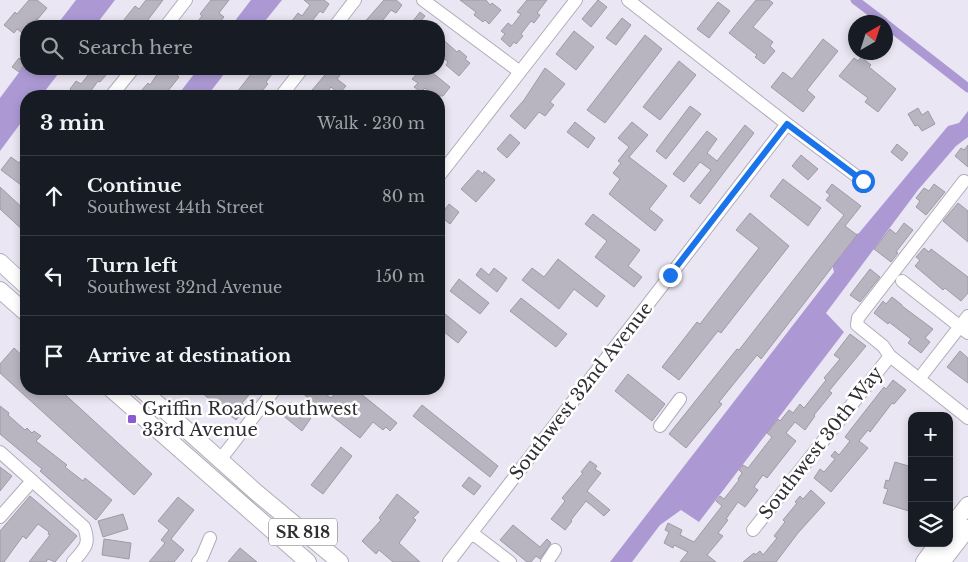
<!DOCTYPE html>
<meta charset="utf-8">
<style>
body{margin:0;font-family:"Libre Baskerville",serif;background:#20242c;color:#f1f3f6}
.controls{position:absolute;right:15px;bottom:15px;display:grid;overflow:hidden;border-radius:10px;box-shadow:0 2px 8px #0003}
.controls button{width:45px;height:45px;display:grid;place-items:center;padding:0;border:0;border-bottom:1px solid #363941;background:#171b24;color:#f1f3f6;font:25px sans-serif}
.compass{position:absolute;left:848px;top:15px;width:45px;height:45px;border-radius:50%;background:#171b24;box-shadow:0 2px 8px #0003;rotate:39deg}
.stop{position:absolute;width:15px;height:15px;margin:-11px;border:4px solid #1a73e8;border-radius:50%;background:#fff}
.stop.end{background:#1a73e8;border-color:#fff;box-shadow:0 1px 5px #0008}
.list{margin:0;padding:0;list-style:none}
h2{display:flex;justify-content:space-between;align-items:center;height:65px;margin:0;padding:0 20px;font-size:21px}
h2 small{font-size:16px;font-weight:400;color:#9ea1a6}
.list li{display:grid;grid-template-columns:32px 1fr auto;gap:15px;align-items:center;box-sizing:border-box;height:80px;padding:0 20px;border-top:1px solid #363941}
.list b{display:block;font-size:19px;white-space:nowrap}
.list p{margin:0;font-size:16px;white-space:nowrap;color:#9ea1a6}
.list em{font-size:16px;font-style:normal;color:#9ea1a6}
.icon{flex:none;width:28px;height:28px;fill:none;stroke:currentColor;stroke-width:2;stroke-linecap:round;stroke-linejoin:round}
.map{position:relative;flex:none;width:968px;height:562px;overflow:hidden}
.search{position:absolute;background:#171b24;box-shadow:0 2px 8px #0003;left:20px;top:20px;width:425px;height:55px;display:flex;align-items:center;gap:12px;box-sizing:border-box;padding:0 18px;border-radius:20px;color:#9ea1a6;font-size:19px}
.panel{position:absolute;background:#171b24;box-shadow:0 2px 8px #0003;left:20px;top:90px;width:425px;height:305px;border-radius:20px}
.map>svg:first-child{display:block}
.water{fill:#ac99d4}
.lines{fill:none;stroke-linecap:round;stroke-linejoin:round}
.canal{stroke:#ac99d4;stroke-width:9}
.building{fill:#b8b5c1;stroke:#9e9ba7}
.minor-casing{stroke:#b0adb9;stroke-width:14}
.major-casing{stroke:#b0adb9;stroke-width:18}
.minor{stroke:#fff;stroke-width:12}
.major{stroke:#fff;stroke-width:16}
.route{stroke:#1a73e8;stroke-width:6}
.poi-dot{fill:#8a5ad3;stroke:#fff;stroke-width:2}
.labels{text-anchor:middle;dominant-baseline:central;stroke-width:5;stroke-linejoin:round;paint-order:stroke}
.shield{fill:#fff;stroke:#6d6d70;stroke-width:1}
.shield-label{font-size:16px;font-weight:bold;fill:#2f2e33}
.street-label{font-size:18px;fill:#2f2e33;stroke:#fff}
.poi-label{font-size:18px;fill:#2f2e33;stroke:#fff;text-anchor:start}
</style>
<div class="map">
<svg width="968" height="562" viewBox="0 0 968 562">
<rect width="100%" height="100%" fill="#eae6f3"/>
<path class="water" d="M 76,0 L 115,0 L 95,26 L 56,26 Z
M 251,0 L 282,0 L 261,26 L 231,26 Z
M 26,63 L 26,69 L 62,69 L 41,96 L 26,96 L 26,116 L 0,151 L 0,98 Z
M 198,69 L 228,69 L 207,96 L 177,96 Z
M 968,111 L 968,137 L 956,146 L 918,190 L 826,313 L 844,332 L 699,522 L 681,510 L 660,525 L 632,562 L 610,562 L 834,272 L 831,260 L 850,236 L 859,233 L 948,126 L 959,123 Z"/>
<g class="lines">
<path class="canal" d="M 855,0 L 884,22
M 886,24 L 968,88"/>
</g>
<path class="building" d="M 29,0 L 37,0 L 47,8 L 37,20 L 36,19 L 30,26 L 26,26 L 26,36 L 17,29 L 14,33 L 4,25 L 15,12 L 17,14 Z
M 146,0 L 163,0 L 144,25 L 142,23 L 139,26 L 119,26 L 135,6 L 139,9 Z
M 211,0 L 229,0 L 219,13 L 224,17 L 217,26 L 194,26 L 202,16 L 200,14 Z
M 304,0 L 324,0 L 329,4 L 323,13 L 320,11 L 308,26 L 288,26 L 298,13 L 302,16 L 310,5 Z
M 384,0 L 396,0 L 402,5 L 396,13 L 391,10 L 383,20 L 391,26 L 361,26 Z
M 460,0 L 486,0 L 490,5 L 492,3 L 501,10 L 489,24 L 485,20 L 483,22 L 474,15 L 476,12 Z
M 527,0 L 547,0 L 537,13 L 540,15 L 534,23 L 531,21 L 521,34 L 523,36 L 516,44 L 514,42 L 510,47 L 501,39 L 505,34 L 501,31 L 508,23 L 512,26 L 521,14 L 517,12 Z
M 598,0 L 607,7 L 591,27 L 582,19 Z
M 756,0 L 769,0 L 773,3 L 753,27 L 773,42 L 770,46 L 775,51 L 764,64 L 755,57 L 757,55 L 729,33 Z
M 718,2 L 730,11 L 709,38 L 697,29 Z
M 420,12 L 425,16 L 417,26 L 409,26 Z
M 622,18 L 631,25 L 616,45 L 606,38 Z
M 574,31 L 594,47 L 576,70 L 556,54 Z
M 645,35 L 662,49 L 605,123 L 587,110 Z
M 439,36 L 457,52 L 459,50 L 467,57 L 465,59 L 470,63 L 459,76 L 446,65 L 448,62 L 439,54 Z
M 823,39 L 838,51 L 807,90 L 815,97 L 803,112 L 771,87 L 783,72 L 792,79 Z
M 861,57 L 871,65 L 869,67 L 896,89 L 878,112 L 865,102 L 868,98 L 839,76 L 854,58 L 858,61 Z
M 19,58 L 25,64 L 19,72 L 12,67 Z
M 679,61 L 696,75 L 660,120 L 643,107 Z
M 545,68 L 565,84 L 550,102 L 554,105 L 545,116 L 539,112 L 525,129 L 510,116 L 524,100 Z
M 82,69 L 101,69 L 107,74 L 100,82 L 98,81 L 87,96 L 71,96 L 74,93 L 70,89 L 76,81 L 81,84 L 89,74 Z
M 152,69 L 182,69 L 177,75 L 179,77 L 164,96 L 141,96 L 143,93 L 141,91 L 148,83 L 150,85 L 158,73 Z
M 255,69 L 276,69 L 266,82 L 268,84 L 262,91 L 260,90 L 255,96 L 234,96 Z
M 330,69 L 345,69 L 337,79 L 346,86 L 339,94 L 331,87 L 324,96 L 307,96 Z
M 421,69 L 428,69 L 450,87 L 443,96 L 434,96 L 425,88 L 421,92 L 414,87 L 418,83 L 412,79 Z
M 690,106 L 701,114 L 666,159 L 656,151 Z
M 918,108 L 922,115 L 928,111 L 935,124 L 922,131 L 918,125 L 915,126 L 908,114 Z
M 575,122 L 595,138 L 588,148 L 567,132 Z
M 632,122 L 648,135 L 629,157 L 667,186 L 649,209 L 663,220 L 655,231 L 609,194 L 620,179 L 613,173 L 621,163 L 618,161 L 629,147 L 618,138 Z
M 745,125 L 754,133 L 700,204 L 690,196 L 711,170 L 700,162 L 684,182 L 673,174 L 707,131 L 717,139 L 707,153 L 717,161 Z
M 510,134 L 520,143 L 507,158 L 497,149 Z
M 897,144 L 908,153 L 902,161 L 891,152 Z
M 968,145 L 968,167 L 955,156 L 961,148 L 964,150 Z
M 26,153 L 26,178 L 21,185 L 1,170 L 11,157 L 19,163 Z
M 801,155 L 818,169 L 808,180 L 792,166 Z
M 478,170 L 483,174 L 484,171 L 495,180 L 476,202 L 461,189 Z
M 783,179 L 821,208 L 808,226 L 770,196 Z
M 832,184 L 861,206 L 845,226 L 857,235 L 761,359 L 757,355 L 719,402 L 722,404 L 686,448 L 669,434 L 737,349 L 739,350 L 844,215 L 826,200 L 830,195 L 826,192 Z
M 934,184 L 945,192 L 926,215 L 916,207 L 920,201 L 916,198 L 924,188 L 929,191 Z
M 0,187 L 26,211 L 26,233 L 0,209 Z
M 958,203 L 968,211 L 968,242 L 943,221 Z
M 449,204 L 459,212 L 450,224 L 440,216 Z
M 750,213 L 789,246 L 721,333 L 718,331 L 679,380 L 662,367 L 697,322 L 700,324 L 759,248 L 736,230 Z
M 593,214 L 640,250 L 628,266 L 642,277 L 634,287 L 595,257 L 607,241 L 585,224 Z
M 904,223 L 913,230 L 896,252 L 898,253 L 891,262 L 874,249 L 890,229 L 896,234 Z
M 924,248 L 929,252 L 931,249 L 968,277 L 968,293 L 961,301 L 945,288 L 943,290 L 915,266 L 920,260 L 916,257 Z
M 558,259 L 605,296 L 597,307 L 574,289 L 559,309 L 522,280 L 532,268 L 544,277 Z
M 481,268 L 489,275 L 494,268 L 507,278 L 497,292 L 476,275 Z
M 870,269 L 880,277 L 860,302 L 850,295 Z
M 459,279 L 489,303 L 480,314 L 450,291 Z
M 892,297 L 902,305 L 902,306 L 933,329 L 925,338 L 930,342 L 921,353 L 908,343 L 911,339 L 889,322 L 888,324 L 874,313 L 883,301 L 886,304 Z
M 521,298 L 567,334 L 556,347 L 510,311 Z
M 439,309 L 467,332 L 458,343 L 439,328 Z
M 850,334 L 866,346 L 829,391 L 832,393 L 814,415 L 815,416 L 805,430 L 795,422 L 786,433 L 796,441 L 767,478 L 763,475 L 754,487 L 758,490 L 745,507 L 738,502 L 726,519 L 728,520 L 718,533 L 723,536 L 707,555 L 716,562 L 680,562 L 688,552 L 674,545 L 673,548 L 664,543 L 669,532 L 665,530 L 668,523 L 682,530 L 680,535 L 694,542 L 722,506 L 716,501 L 720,496 L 724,499 L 739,480 L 738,479 L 742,473 L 739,470 L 743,465 L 748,468 L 772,437 L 767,433 L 778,419 L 780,421 L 789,410 L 793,413 L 800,404 L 804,408 L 826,380 L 824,378 L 840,359 L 834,355 Z
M 14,348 L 26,359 L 26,389 L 59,389 L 152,474 L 134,495 L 0,373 L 0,364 Z
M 960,351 L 968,358 L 968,383 L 947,367 Z
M 628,374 L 665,404 L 652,421 L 615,391 Z
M 893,380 L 906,390 L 894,404 L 892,403 L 870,432 L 868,430 L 859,441 L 868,448 L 831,492 L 814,478 L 820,469 L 824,472 L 835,459 L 831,456 L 835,451 L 839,455 L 850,441 L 845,437 L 851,429 L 884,387 L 886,389 Z
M 197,389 L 254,389 L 242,403 L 247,407 L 236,420 Z
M 297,389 L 319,389 L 331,398 L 339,389 L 355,389 L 397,423 L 390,431 L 386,427 L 383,430 L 373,422 L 360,438 Z
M 290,402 L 311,418 L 302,431 L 281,414 Z
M 422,405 L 498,466 L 490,477 L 413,416 Z
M 0,406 L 9,413 L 8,415 L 25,430 L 27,428 L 32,433 L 34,431 L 41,436 L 36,441 L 67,465 L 65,467 L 83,481 L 85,478 L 112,500 L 96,520 L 40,471 L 42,469 L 0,434 Z
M 341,447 L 352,456 L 323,494 L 311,485 Z
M 590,461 L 597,466 L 595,469 L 601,473 L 587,491 L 610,510 L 604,516 L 586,501 L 571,520 L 572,521 L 565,530 L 551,519 L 565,501 L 562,498 L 583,473 L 581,472 Z
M 895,462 L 912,467 L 912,512 L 883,503 L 888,489 L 884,488 L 886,480 L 889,481 Z
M 0,467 L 12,476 L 0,491 Z
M 469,477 L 481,486 L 474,495 L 462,486 Z
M 811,490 L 825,503 L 798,533 L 776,562 L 743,562 L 754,553 L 755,555 L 760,551 L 763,555 L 777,538 L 774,536 L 785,522 L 783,520 L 797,503 L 795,502 L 800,496 L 803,499 Z
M 397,494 L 419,512 L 413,518 L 416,520 L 399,543 L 420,562 L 393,562 L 379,550 L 376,554 L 362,541 L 381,520 L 379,518 Z
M 30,496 L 77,536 L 55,562 L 48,559 L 46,562 L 29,562 L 50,535 L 48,534 L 49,532 L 38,524 L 26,539 L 23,536 L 4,562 L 0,562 L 0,531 Z
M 178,497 L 194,510 L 171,539 L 184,550 L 174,562 L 149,562 L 165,543 L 161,540 L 169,530 L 158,521 Z
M 123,514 L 128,529 L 103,537 L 98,521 Z
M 513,525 L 540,547 L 547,539 L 551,543 L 540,559 L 536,556 L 531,562 L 527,562 L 500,540 Z
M 104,539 L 131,543 L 129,559 L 102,555 Z
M 240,548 L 257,562 L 228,562 Z"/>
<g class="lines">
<g class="minor-casing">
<path id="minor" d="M 423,0 L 520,72
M 628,0 L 787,124 L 863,181
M 166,26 L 186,0
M 335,26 L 355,0
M 111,96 L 133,69
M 281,96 L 302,69
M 439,176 L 576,0
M 964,181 L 858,318 L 857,325 L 883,346 L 890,356 L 968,418
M 902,281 L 968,333
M 919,379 L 968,316
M 660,426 L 680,399
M 0,452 L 84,527 C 91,545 84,549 73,562
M 220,460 L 275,389
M 0,517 L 32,481
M 753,530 L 890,356
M 472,533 L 510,562
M 198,562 L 202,557 L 210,538
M 449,562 L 787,124
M 547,562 L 555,550"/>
</g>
<g class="major-casing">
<path id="major" d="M 0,262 L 26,286
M 0,290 L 26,313
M 111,389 L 308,562
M 141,389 L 257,493 L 340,562
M 949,529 L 968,505
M 924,562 L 938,543
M 942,562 L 968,528"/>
</g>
<use href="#minor" class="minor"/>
<use href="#major" class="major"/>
</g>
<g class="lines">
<path class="route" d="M 670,275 L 787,124 L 863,181"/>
</g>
<rect class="poi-dot" x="127" y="414" width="10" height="10" rx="2.5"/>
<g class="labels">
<rect class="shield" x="269" y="518.5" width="68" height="27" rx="4"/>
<g class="shield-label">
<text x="303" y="532">SR 818</text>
</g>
<g class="street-label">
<text transform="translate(581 391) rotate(-52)">Southwest 32nd Avenue</text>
<text transform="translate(821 443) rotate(-52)">Southwest 30th Way</text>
</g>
<g class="poi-label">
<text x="142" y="409">Griffin Road/Southwest<tspan x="142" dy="21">33rd Avenue</tspan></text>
</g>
</g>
</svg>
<div class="controls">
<button>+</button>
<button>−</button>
<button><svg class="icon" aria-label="layers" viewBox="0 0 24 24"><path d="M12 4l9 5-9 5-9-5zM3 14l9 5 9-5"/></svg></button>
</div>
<svg class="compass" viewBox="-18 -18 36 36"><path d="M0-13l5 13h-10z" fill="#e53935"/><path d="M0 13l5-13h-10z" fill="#9ea1a6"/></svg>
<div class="stop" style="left:863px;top:181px"></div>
<div class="stop end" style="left:670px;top:275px"></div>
<div class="search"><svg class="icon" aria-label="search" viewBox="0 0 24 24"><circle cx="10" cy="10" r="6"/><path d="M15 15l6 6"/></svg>Search here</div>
<section class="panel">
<h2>3 min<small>Walk · 230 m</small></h2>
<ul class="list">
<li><svg class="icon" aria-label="ahead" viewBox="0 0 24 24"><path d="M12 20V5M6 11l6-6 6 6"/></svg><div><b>Continue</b><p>Southwest 44th Street</p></div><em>80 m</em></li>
<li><svg class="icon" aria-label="left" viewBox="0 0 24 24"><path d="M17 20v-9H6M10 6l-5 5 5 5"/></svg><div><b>Turn left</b><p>Southwest 32nd Avenue</p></div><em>150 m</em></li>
<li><svg class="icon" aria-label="arrive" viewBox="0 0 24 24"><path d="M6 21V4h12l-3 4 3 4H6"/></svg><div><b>Arrive at destination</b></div></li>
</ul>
</section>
</div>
